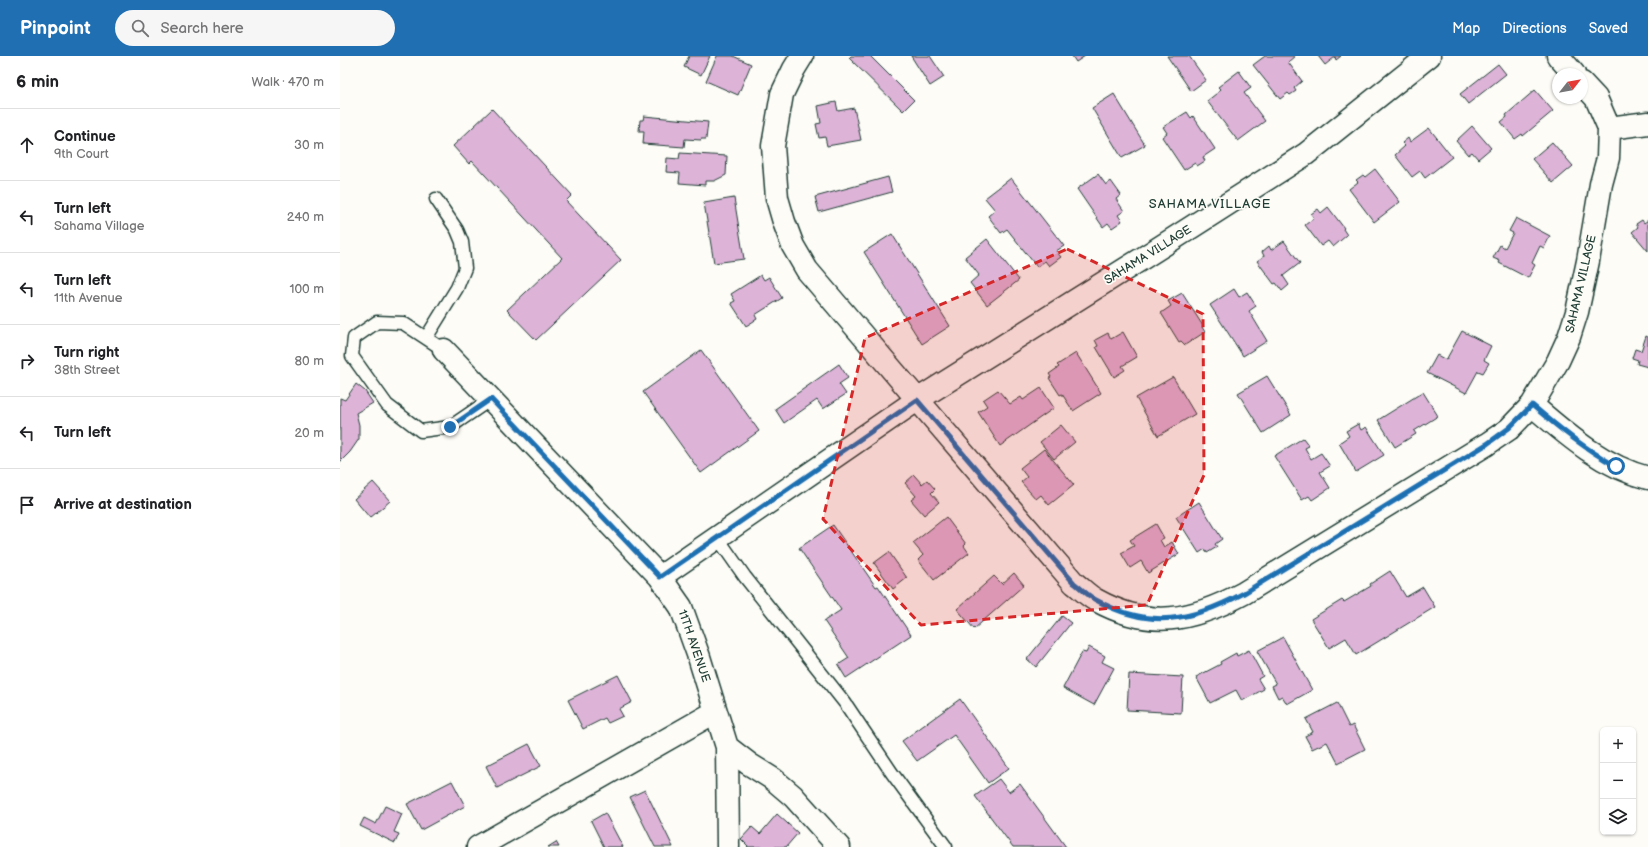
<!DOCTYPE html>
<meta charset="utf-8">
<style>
body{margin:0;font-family:"Balsamiq Sans",sans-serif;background:#f6f6f6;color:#202124}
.controls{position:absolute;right:12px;bottom:12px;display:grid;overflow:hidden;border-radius:6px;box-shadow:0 1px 3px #0004}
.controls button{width:36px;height:36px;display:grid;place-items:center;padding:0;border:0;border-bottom:1px solid #e0e0e0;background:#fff;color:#202124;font:20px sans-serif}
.compass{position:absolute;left:1212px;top:12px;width:36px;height:36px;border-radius:50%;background:#fff;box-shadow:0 1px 3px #0004;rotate:59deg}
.stop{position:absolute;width:12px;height:12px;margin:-9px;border:3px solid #1f6fb2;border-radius:50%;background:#fff}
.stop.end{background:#1f6fb2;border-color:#fff;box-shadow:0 1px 4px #0008}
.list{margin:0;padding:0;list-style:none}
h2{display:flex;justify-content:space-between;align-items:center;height:52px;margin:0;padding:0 16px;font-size:17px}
h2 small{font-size:13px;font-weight:400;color:#757577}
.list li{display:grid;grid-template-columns:26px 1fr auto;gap:12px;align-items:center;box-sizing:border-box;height:72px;padding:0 16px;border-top:1px solid #e0e0e0}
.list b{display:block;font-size:15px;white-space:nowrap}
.list p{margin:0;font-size:13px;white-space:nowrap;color:#757577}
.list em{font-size:13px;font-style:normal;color:#757577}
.icon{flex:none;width:22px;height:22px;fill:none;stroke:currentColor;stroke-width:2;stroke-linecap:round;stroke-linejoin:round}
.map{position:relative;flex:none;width:1308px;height:791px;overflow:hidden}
header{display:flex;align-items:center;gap:24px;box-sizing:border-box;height:56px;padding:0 20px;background:#1f6fb2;color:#fff}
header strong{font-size:19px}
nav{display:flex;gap:22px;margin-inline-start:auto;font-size:14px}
.search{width:280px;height:36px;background:#f6f6f6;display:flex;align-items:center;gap:10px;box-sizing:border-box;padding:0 14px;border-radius:22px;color:#757577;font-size:15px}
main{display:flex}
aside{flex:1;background:#fff}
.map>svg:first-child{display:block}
.building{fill:#ddb3d8;stroke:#1f3d34}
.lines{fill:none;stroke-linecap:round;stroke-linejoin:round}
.service-casing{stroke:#1f3d34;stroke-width:15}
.minor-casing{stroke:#1f3d34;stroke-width:25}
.service{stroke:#fdfcf7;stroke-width:12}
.minor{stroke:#fdfcf7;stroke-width:22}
.route{stroke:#1f6fb2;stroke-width:5}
.marked{fill:#d62828;fill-opacity:0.2;stroke:#d62828;stroke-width:3;stroke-dasharray:8 5;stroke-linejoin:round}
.labels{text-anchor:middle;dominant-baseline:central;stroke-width:3.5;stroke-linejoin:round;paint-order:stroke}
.street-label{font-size:12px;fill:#1f3d34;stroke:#fdfcf7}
.neighbourhood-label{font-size:13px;letter-spacing:1px;fill:#1f3d34;stroke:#fdfcf7}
</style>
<header>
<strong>Pinpoint</strong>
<div class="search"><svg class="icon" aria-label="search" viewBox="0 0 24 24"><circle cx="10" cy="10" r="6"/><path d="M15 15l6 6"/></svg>Search here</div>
<nav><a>Map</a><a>Directions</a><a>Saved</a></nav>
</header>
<main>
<aside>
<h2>6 min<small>Walk · 470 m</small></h2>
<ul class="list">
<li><svg class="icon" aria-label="ahead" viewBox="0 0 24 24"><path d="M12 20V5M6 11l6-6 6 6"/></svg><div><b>Continue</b><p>9th Court</p></div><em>30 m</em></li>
<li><svg class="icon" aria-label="left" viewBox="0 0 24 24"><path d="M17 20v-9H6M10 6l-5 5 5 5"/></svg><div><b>Turn left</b><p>Sahama Village</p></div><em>240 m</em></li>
<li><svg class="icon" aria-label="left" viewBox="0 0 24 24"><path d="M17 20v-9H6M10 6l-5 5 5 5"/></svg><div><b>Turn left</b><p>11th Avenue</p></div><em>100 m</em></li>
<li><svg class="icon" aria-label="right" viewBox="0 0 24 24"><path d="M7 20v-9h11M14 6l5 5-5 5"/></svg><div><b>Turn right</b><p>38th Street</p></div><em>80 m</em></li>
<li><svg class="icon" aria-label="left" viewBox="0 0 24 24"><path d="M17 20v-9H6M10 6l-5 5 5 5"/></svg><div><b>Turn left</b></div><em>20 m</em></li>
<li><svg class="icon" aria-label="arrive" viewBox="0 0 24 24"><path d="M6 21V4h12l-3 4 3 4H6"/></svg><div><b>Arrive at destination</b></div></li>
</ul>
</aside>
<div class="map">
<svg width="1308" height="791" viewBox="0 0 1308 791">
<rect width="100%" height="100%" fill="#fdfcf7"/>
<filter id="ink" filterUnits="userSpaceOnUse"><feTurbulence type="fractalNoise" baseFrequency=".025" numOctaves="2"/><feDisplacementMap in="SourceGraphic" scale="8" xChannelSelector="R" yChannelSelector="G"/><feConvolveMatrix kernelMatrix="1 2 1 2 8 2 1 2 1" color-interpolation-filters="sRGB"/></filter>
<g filter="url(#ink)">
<path class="building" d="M 349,0 L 370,0 L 361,19 L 344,11 Z
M 377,0 L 393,0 L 411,8 L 398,39 L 366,25 Z
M 511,0 L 530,0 L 574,44 L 563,55 L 509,2 Z
M 571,0 L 590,0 L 604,21 L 590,30 Z
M 732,0 L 745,0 L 736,6 Z
M 827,0 L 849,0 L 866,24 L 851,35 Z
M 925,0 L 955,0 L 948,6 L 962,25 L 954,32 L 956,35 L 950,39 L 948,37 L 940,43 L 913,9 Z
M 978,0 L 1001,0 L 996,4 L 995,1 L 985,9 Z
M 1158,8 L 1166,18 L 1128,48 L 1120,38 Z
M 899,15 L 911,32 L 904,37 L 925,65 L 898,85 L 867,45 L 881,34 L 878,31 Z
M 1195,34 L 1213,55 L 1183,80 L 1182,78 L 1175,83 L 1161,66 L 1167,61 L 1166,59 Z
M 774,38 L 805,89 L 782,102 L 752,52 Z
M 496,46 L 498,55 L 514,52 L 521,84 L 487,90 L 485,81 L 479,82 L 476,68 L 481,67 L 478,50 Z
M 152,53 L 232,139 L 226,145 L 281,204 L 196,284 L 167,254 L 222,202 L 132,105 L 129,108 L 113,90 Z
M 847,56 L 851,62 L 853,60 L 875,93 L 863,101 L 865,105 L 857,110 L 855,107 L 844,114 L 822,81 L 827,77 L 823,71 Z
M 304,60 L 368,66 L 366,83 L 361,83 L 361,84 L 345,83 L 344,91 L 303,88 L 304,75 L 299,75 L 300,64 L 303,64 Z
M 1132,70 L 1151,92 L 1138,103 L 1132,96 L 1128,99 L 1116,85 Z
M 1089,72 L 1112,101 L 1085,122 L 1080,115 L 1072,121 L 1055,99 L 1065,90 L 1062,87 L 1068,82 L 1070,86 Z
M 1212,86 L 1233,110 L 1213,127 L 1192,103 Z
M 340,97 L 387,100 L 386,119 L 374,125 L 365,125 L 365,129 L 339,127 L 340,117 L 326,116 L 327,102 L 339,103 Z
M 1035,113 L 1060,146 L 1034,166 L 1009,133 L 1018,126 L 1016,124 L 1023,119 L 1025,121 Z
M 758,118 L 766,129 L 771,125 L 781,139 L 776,143 L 784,155 L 778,159 L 782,165 L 772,172 L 768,167 L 763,171 L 737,133 Z
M 548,121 L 552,136 L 479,156 L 475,141 Z
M 671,122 L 724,190 L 716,195 L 721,201 L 709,210 L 705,205 L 697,211 L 667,173 L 661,177 L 648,160 L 655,154 L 645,142 Z
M 394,142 L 404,203 L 374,207 L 364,147 Z
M 988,151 L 1004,172 L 1003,173 L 1007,179 L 993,191 L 988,185 L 981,190 L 965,169 L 974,162 L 971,158 L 978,153 L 981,157 Z
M 1176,162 L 1210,180 L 1204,192 L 1200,190 L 1192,207 L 1195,209 L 1188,222 L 1159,207 L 1160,205 L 1153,202 L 1160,189 L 1165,192 L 1173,177 L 1169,175 Z
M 1302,164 L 1304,167 L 1308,164 L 1308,195 L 1292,176 L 1298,171 L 1296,168 Z
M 552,178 L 610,270 L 582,288 L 524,196 Z
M 647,183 L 679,224 L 647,249 L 630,227 L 639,219 L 625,201 Z
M 944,185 L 960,207 L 943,220 L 949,229 L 942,235 L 936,227 L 934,228 L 917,205 L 924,200 L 922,196 L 929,190 L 931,194 Z
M 421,219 L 424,224 L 429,221 L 442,242 L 415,259 L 417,263 L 406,270 L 391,247 L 395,245 L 391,238 Z
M 894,233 L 899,241 L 907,236 L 916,250 L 909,255 L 927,285 L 903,300 L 870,249 Z
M 842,237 L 863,270 L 862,271 L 865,276 L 845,289 L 841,285 L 839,286 L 821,257 L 831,250 L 828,245 Z
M 1122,275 L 1151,290 L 1144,304 L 1149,307 L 1143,317 L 1138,315 L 1126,337 L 1087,317 L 1097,299 L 1106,304 Z
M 783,276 L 797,301 L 782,310 L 785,314 L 774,321 L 756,291 L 758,290 L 755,284 L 768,277 L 771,283 Z
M 1306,280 L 1308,281 L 1308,311 L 1297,308 L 1298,304 L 1292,302 L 1295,293 L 1301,295 Z
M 361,294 L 419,375 L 361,417 L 303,336 Z
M 736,297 L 761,337 L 733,355 L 722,338 L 720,339 L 709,322 L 711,321 L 709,318 L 719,311 L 717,309 Z
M 499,308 L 508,322 L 499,328 L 506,338 L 483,353 L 477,344 L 444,367 L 435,353 Z
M 927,320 L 951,359 L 923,377 L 898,337 Z
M 833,321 L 855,358 L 818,380 L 796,342 Z
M 16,328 L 25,335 L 33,347 L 16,357 L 19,369 L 19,383 L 10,396 L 0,406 L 0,342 L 5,344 Z
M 701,332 L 714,352 L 660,390 L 638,356 L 647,350 L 643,344 L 658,334 L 670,348 L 681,341 L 683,344 Z
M 1083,336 L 1098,360 L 1074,375 L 1076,378 L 1055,391 L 1038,364 Z
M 1018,368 L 1021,374 L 1026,371 L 1044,399 L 1016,416 L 999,387 L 1009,380 L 1006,375 Z
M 721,369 L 735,386 L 714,403 L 700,386 Z
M 963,382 L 969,390 L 965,392 L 971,403 L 981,397 L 990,410 L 980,416 L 990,432 L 972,444 L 969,440 L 962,444 L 934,400 Z
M 704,393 L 734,429 L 709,449 L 701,439 L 696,443 L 681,426 L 687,421 L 680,412 Z
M 574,419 L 582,428 L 587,424 L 595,433 L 591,437 L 599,446 L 584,459 L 571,444 L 576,440 L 565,427 Z
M 33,426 L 50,445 L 30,462 L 14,443 Z
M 859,446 L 882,483 L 875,488 L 877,491 L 867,497 L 865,493 L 859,497 L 836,461 Z
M 606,461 L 626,488 L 624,490 L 629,497 L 594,524 L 578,504 L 583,499 L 573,487 Z
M 816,468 L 824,482 L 820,484 L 824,491 L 832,486 L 839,498 L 808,517 L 801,505 L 790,512 L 781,497 L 794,490 L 790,484 Z
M 493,469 L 536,531 L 538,530 L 571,579 L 506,622 L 498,609 L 509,602 L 484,565 L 501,554 L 459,492 Z
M 549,496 L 567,522 L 553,533 L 534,507 Z
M 1050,515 L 1066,541 L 1083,531 L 1095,551 L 1016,599 L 1006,582 L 989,592 L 971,563 L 1002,544 L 1004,546 L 1031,530 L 1030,528 Z
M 674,517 L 684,529 L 634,573 L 617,553 L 654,520 L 662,528 Z
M 722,560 L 731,567 L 696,611 L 687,603 Z
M 943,581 L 972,634 L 947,648 L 942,640 L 938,642 L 932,630 L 936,628 L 917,595 Z
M 749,591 L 765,600 L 762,606 L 774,612 L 754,649 L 723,632 L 742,596 L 746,597 Z
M 909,594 L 923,620 L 918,623 L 924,633 L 902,645 L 896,634 L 870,647 L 856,621 L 881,608 L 880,606 L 896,597 L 897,600 Z
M 789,618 L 843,621 L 841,657 L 787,654 Z
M 278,619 L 292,646 L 279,653 L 283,660 L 268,667 L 265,662 L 243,673 L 228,644 Z
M 620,643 L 669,712 L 648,727 L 614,679 L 577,705 L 562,685 Z
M 997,647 L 1009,671 L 1013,669 L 1025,693 L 998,707 L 987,686 L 972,693 L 965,680 L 973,676 L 966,663 Z
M 189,688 L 201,710 L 157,732 L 146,710 Z
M 659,723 L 669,736 L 680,728 L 726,791 L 673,791 L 635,740 Z
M 112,725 L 125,750 L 81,774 L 67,748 Z
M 305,734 L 333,791 L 315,791 L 290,741 Z
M 45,750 L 62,758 L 54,776 L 59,778 L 55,787 L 20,770 L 24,762 L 36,768 Z
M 265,757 L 283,791 L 264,791 L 251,765 Z
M 437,758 L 458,777 L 446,791 L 407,791 L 408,790 L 401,783 L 412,771 L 420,778 Z
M 216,786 L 219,791 L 208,791 Z"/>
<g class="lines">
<g class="service-casing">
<path id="service" d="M 86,282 L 117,232 L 125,212 L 122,186 L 117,174 L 96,143
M 104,294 L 63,267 L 37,266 L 14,282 L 12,300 L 47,349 L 81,375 L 110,371 L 151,343
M 377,481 L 405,521 L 505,647 L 552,717 L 606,791"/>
</g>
<g class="minor-casing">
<path id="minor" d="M 462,0 L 454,13 L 442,38 L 433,90 L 437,142 L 444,166 L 453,190 L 467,214 L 734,527 C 741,532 748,540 756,544 C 810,574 852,565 904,537 L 1147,388 L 1169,373 L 1192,349 L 1218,305 L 1229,281 L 1237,256 L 1248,205 L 1261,128 L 1268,102 L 1269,72 L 1256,42 L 1242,27
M 1218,0 L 1234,18
M 1269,72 L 1308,67
M 104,294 L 320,521 L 341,551 L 359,601 L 387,691 L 388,791
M 1192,349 C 1227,379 1262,410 1308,422
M 320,521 L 577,344 L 811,197 L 966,98 L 1089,0
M 387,691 L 409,708 L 433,723 L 453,740 L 499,791
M 138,791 L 375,656"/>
</g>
<use href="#service" class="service"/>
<use href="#minor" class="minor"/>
</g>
</g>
<g class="lines" filter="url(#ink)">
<path class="route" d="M 110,371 L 151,343 L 320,521 L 577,344 L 734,527 C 741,532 748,540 756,544 C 810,574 852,565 904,537 L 1147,388 L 1169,372 L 1192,349 C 1219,372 1245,393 1276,410"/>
</g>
<path class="marked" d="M 727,193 L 863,258 L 864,419 L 807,549 L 581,569 L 483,463 L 525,282 Z"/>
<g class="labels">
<g class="street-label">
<text transform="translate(808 199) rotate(-32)">SAHAMA VILLAGE</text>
<text transform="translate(1241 228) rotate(-77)">SAHAMA VILLAGE</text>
<text transform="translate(354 590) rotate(71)">11TH AVENUE</text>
</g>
<g class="neighbourhood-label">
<text x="870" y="148">SAHAMA VILLAGE</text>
</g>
</g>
</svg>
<div class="controls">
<button>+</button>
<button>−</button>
<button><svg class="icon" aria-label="layers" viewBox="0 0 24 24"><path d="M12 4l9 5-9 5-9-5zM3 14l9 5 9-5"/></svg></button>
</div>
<svg class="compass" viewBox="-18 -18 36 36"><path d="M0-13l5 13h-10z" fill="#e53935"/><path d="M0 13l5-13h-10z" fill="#757577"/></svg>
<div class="stop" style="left:1276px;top:410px"></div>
<div class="stop end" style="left:110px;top:371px"></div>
</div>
</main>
